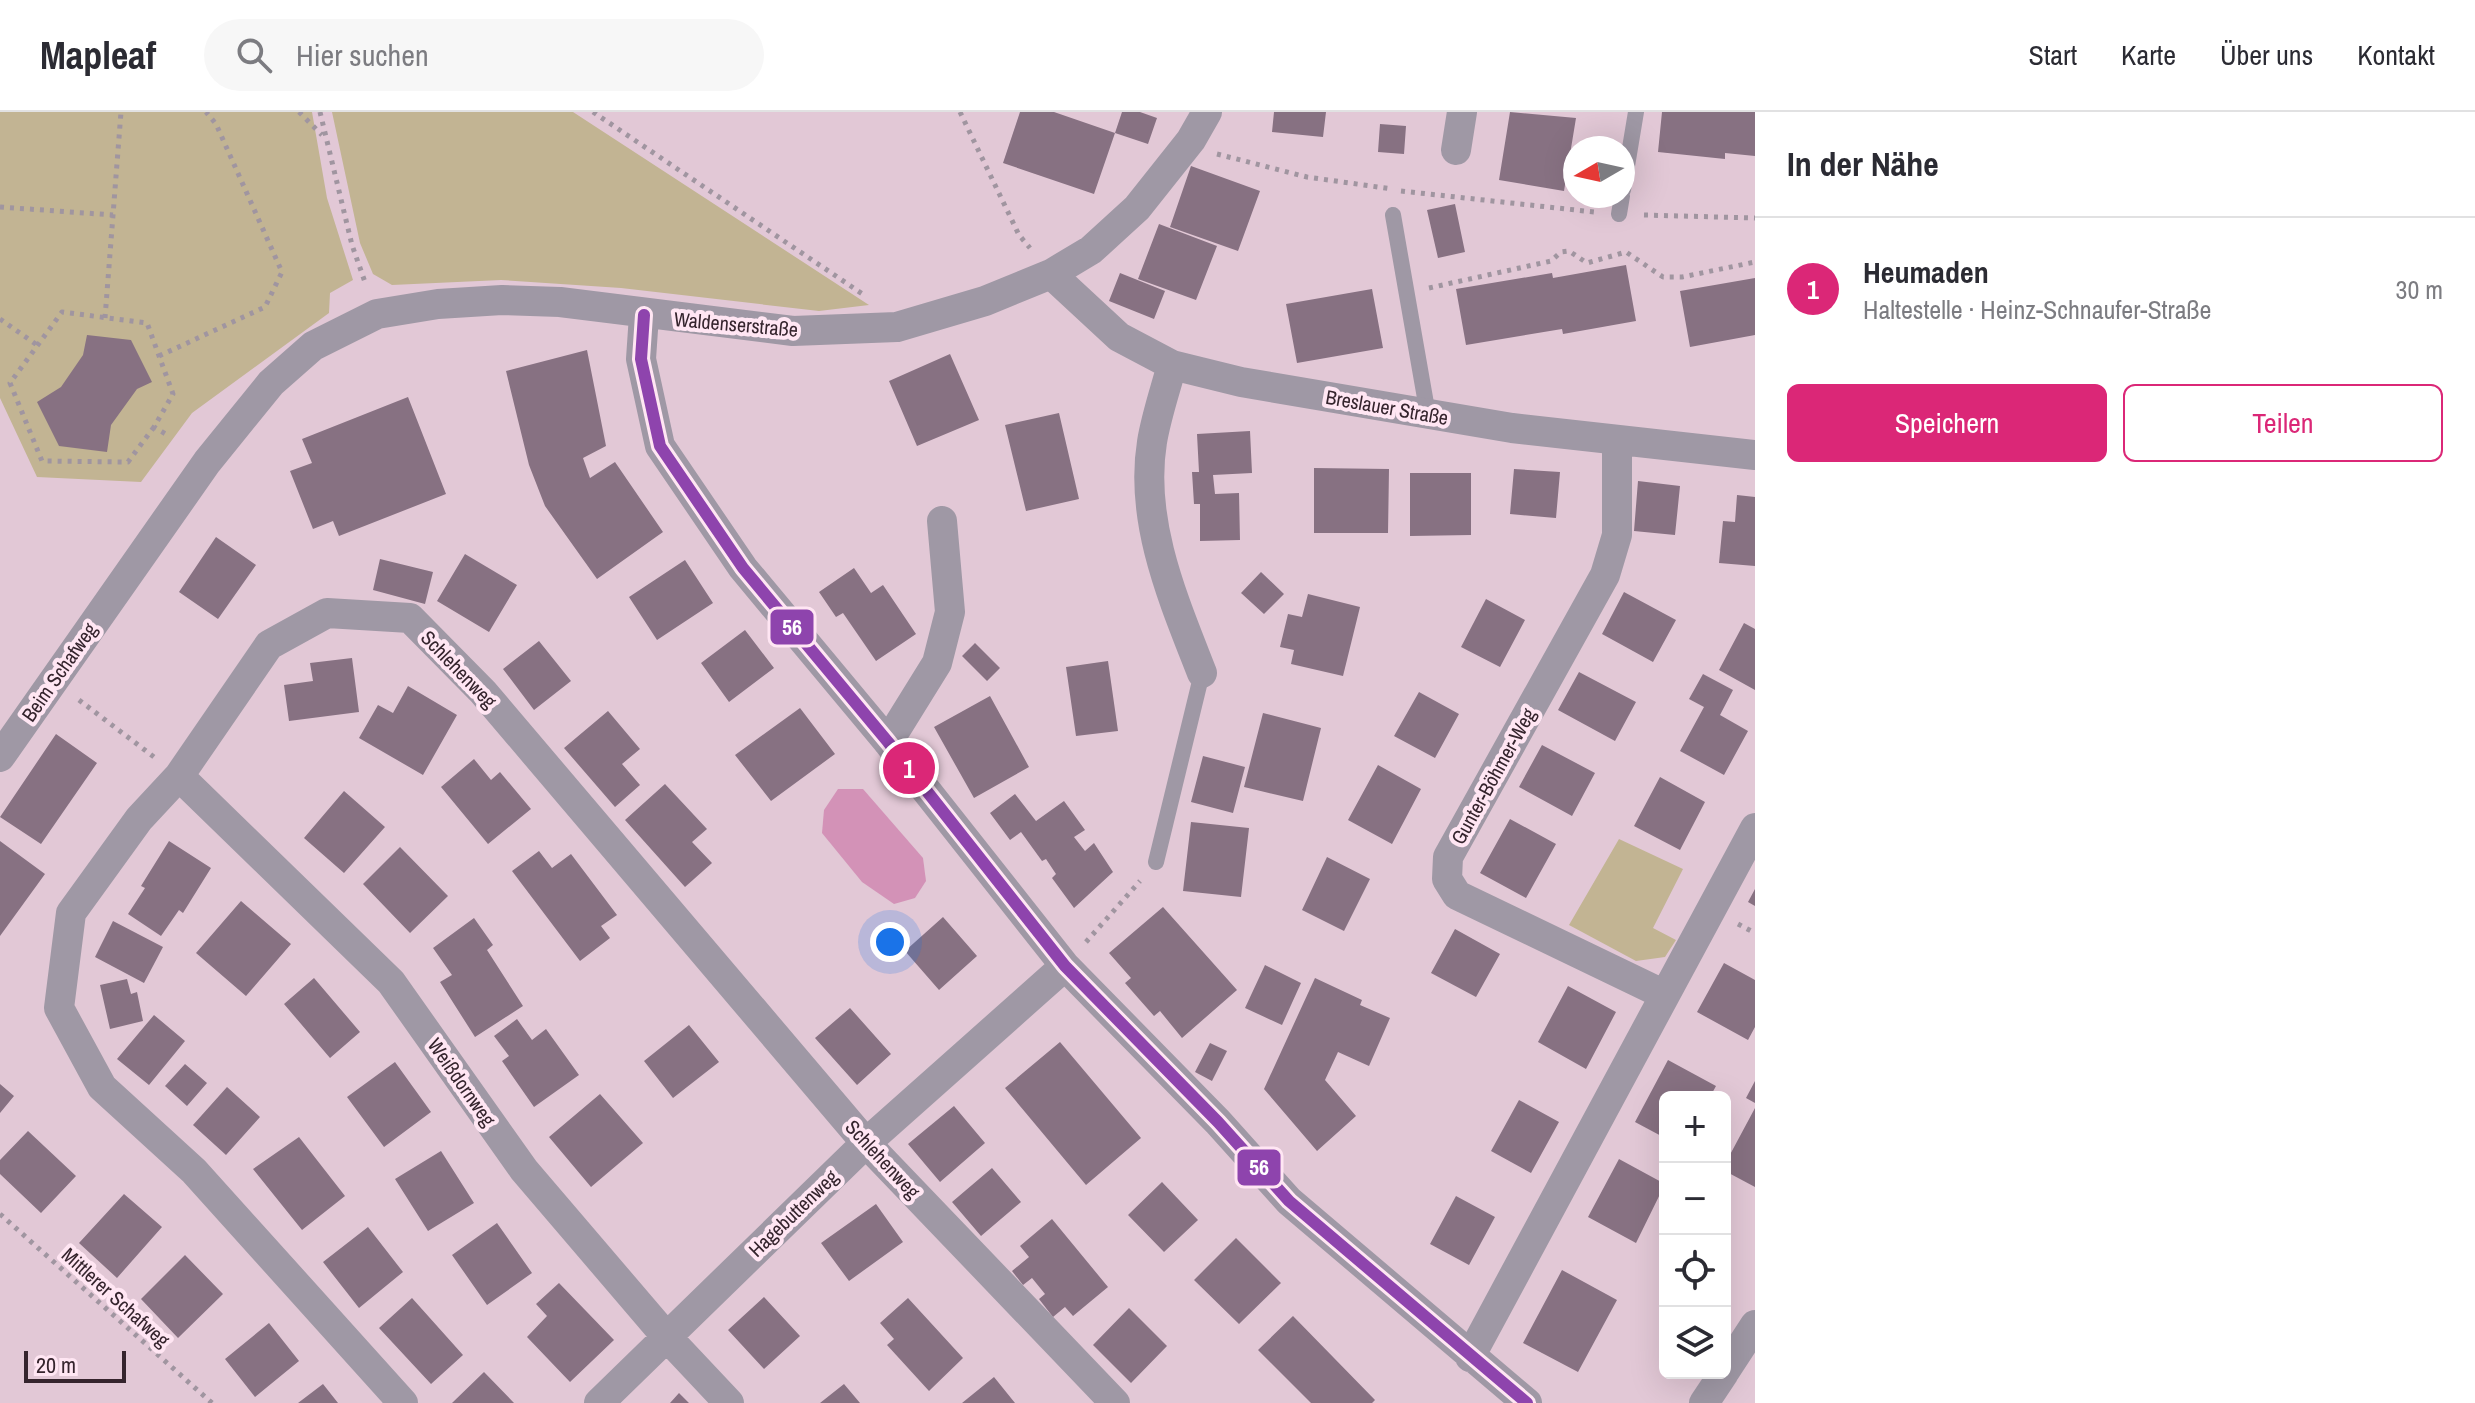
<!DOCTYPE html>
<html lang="de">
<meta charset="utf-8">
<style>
body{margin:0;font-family:"Archivo Narrow",sans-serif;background:#f7f7f7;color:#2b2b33}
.controls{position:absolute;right:24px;bottom:24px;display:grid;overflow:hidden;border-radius:12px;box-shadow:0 8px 32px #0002}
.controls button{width:72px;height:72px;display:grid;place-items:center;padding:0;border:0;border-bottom:2px solid #e1e1e2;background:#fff;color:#2b2b33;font:40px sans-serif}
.compass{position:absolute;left:1563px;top:24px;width:72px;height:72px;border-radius:50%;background:#fff;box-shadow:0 8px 32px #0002;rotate:261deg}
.scale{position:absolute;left:24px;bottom:20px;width:102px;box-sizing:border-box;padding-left:8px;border:4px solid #35242d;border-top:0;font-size:22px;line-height:28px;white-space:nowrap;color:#35242d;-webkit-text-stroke:6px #ffe6f3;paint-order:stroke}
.you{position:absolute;left:890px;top:830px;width:28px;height:28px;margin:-20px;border:6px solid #fff;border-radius:50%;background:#1a73e8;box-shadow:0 0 0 12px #1a73e833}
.badge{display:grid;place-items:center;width:52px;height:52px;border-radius:50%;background:#db2777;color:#fff;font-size:26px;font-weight:700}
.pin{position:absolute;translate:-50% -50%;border:4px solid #fff;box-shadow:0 2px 8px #0006}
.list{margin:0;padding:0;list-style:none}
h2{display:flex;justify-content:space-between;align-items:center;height:104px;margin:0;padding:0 32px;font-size:34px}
h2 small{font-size:26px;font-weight:400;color:#7c7c81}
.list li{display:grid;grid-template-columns:52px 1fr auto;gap:24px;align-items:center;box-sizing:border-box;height:144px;padding:0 32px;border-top:2px solid #e1e1e2}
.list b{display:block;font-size:30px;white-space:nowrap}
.list p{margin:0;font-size:26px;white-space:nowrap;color:#7c7c81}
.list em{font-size:26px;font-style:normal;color:#7c7c81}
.actions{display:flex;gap:16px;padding:24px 32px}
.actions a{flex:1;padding:18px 0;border:2px solid #db2777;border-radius:12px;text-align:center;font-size:28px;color:#db2777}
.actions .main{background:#db2777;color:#fff}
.icon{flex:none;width:44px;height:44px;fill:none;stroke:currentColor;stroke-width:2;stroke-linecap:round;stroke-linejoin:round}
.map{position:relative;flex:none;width:1755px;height:1291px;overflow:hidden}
header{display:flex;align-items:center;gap:48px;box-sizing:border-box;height:112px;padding:0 40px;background:#fff;border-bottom:2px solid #e1e1e2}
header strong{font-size:38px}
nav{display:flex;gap:44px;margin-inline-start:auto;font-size:28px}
.search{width:560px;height:72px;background:#f7f7f7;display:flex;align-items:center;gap:20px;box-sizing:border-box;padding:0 28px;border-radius:44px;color:#7c7c81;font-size:30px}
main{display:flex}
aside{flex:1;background:#fff}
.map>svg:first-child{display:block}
.green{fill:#c2b493}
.water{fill:#d392b7}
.building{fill:#877182}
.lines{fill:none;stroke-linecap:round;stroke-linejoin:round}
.path{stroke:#a095a0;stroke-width:5;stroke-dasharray:4 6;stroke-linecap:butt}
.lane{stroke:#9f98a5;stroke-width:16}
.street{stroke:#9f98a5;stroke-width:30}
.bus-1-casing{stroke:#ffe6f3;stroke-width:18}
.bus-1{stroke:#8e44ad;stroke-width:12}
.labels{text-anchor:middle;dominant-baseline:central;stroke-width:8;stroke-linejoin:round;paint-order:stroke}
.street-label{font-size:20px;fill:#35242d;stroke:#ffe6f3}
.line-badge{stroke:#ffe6f3;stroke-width:3}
.badge-label{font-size:22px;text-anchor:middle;font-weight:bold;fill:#fff}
</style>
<header>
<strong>Mapleaf</strong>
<div class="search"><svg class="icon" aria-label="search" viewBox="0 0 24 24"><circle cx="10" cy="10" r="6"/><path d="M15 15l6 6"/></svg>Hier suchen</div>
<nav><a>Start</a><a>Karte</a><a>Über uns</a><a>Kontakt</a></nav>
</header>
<main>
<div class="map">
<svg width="1755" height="1291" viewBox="0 0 1755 1291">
<rect width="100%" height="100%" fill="#e2c8d6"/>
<path class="green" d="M 0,0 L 312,0 L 327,86 L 353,168 L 330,181 L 329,201 L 192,301 L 141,370 L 37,365 L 0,286 Z
M 332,0 L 573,0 L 869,193 L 819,199 L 621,176 L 501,168 L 392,173 L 373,162 L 360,131 Z
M 1619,727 L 1683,757 L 1653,816 L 1676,828 L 1665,845 L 1636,849 L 1569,813 Z"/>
<path class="water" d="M 838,677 L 863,677 L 923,746 L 926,769 L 915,786 L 894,792 L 862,770 L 822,721 L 824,698 Z"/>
<path class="building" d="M 1020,0 L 1054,0 L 1115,21 L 1094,82 L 1003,51 Z
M 1122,0 L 1140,0 L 1157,6 L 1148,32 L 1115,21 Z
M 1274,0 L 1326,0 L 1323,25 L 1272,20 Z
M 1510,0 L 1576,6 L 1564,79 L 1499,68 Z
M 1662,0 L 1755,0 L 1755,44 L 1725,41 L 1725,47 L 1658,40 Z
M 1380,12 L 1406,14 L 1404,42 L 1378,40 Z
M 1191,54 L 1260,79 L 1238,139 L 1170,115 Z
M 1455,92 L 1465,140 L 1438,146 L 1427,98 Z
M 1159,112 L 1217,134 L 1196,188 L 1138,167 Z
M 1626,153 L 1636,209 L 1563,222 L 1562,217 L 1466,233 L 1456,177 L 1552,161 L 1553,166 Z
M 1120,161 L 1165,179 L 1154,207 L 1109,189 Z
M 1755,166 L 1755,223 L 1690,235 L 1680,179 Z
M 1372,177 L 1383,236 L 1297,251 L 1286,192 Z
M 87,223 L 131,228 L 152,270 L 137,277 L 111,313 L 107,340 L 59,334 L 37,290 L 61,275 L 83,243 Z
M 587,238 L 606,334 L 583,346 L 590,366 L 615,350 L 663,420 L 597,467 L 545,394 L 529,353 L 506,259 Z
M 950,242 L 979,308 L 917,334 L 889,269 Z
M 408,285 L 446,382 L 339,424 L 333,409 L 313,417 L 290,359 L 312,351 L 302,327 Z
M 1059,301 L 1079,387 L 1026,399 L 1005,313 Z
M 1250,319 L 1252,361 L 1213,363 L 1215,382 L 1239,381 L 1240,428 L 1200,429 L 1200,392 L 1194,392 L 1192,360 L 1199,360 L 1197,322 Z
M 1314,356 L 1389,357 L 1388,421 L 1314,421 Z
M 1514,357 L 1560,360 L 1556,406 L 1510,402 Z
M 1410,361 L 1471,361 L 1471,423 L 1410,424 Z
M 1638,369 L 1680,374 L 1675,423 L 1634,419 Z
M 1737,383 L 1755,385 L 1755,454 L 1719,451 L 1723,409 L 1735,410 Z
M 216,425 L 256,453 L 218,507 L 179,480 Z
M 465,442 L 517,473 L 489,520 L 437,489 Z
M 380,447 L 433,460 L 425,492 L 373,478 Z
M 685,448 L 713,491 L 657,528 L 629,485 Z
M 854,456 L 871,481 L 883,473 L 916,522 L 876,549 L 843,501 L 836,505 L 819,480 Z
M 1261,460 L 1284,482 L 1264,502 L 1241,481 Z
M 1624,480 L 1676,508 L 1653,550 L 1602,522 Z
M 1308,482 L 1360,495 L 1343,564 L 1291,552 L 1294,538 L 1280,535 L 1288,502 L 1302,505 Z
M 1486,487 L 1525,508 L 1500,555 L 1461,535 Z
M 1744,511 L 1755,517 L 1755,578 L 1719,558 Z
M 745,518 L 774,556 L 729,590 L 701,551 Z
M 539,529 L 571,569 L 534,598 L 503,557 Z
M 975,531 L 1000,556 L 987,569 L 962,544 Z
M 352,546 L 359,600 L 289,609 L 284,573 L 313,569 L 310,551 Z
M 1108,549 L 1118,619 L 1076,624 L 1066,555 Z
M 1579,560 L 1636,590 L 1615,629 L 1558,598 Z
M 1703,562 L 1733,578 L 1720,603 L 1748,619 L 1724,663 L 1680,639 L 1704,595 L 1689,587 Z
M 408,574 L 457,603 L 423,663 L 359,626 L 378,593 L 393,601 Z
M 1419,580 L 1459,602 L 1435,646 L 1394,624 Z
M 990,584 L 1029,655 L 974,686 L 934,615 Z
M 800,596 L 835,642 L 771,689 L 735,643 Z
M 608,599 L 640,637 L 622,652 L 640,673 L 615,695 L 564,636 Z
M 1263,601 L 1321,616 L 1303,689 L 1244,675 Z
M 56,622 L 97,651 L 41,732 L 0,705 Z
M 1542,633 L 1595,661 L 1572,704 L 1519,675 Z
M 1203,644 L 1245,655 L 1233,701 L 1191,690 Z
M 474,647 L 491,668 L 500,660 L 531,697 L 488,732 L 441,675 Z
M 1378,653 L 1421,677 L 1392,732 L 1348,708 Z
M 1660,665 L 1705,690 L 1680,738 L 1634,714 Z
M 665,672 L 707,717 L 692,730 L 712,751 L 685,775 L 625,708 Z
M 344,679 L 385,715 L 344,761 L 304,726 Z
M 1015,682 L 1036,709 L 1064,689 L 1085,718 L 1074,725 L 1085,739 L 1094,731 L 1113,760 L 1074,796 L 1052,766 L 1056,762 L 1046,747 L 1042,749 L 1021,720 L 1010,728 L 990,701 Z
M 1510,707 L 1556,732 L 1526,786 L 1480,761 Z
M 1191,710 L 1249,716 L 1241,785 L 1183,779 Z
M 0,729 L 45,762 L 0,824 Z
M 169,729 L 211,756 L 183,801 L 179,798 L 161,824 L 128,802 L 145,776 L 141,774 Z
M 400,735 L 448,784 L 410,821 L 363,772 Z
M 539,739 L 552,756 L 571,742 L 617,803 L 601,814 L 610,826 L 580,849 L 512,759 Z
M 1327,745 L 1370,767 L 1344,819 L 1302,798 Z
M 1755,777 L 1755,794 L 1748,790 Z
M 241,789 L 291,832 L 246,884 L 196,841 Z
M 1163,795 L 1237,878 L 1182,926 L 1160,899 L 1154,904 L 1139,887 L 1125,871 L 1131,866 L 1109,841 Z
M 943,805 L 977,844 L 939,878 L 905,839 Z
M 474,806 L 493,833 L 487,838 L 523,894 L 475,925 L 440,870 L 452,863 L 433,836 Z
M 113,809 L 163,835 L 144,871 L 95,845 Z
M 1455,817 L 1500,842 L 1476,885 L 1431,861 Z
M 1724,851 L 1755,868 L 1755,915 L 1748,928 L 1697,900 Z
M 1265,853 L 1301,871 L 1282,913 L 1245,896 Z
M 314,866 L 360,920 L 330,946 L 284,892 Z
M 1315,866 L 1362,888 L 1360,893 L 1390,906 L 1369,954 L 1338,940 L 1325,968 L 1356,1004 L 1317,1039 L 1264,977 Z
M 127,867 L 131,882 L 137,880 L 143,909 L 110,917 L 100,873 Z
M 1568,874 L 1616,900 L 1586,957 L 1538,930 Z
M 850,896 L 891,942 L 857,973 L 815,926 Z
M 154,903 L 185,929 L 149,973 L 117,947 Z
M 517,907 L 532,928 L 546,917 L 579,963 L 534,995 L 502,949 L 509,944 L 494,924 Z
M 689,913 L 719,950 L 673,986 L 644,949 Z
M 1060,930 L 1141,1026 L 1086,1073 L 1005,976 Z
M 1210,931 L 1227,939 L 1212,969 L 1195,960 Z
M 1668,948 L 1716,974 L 1710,985 L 1665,985 L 1665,1026 L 1635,1010 Z
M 395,950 L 431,1000 L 384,1035 L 347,985 Z
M 185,952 L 207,971 L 187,994 L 165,974 Z
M 1755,969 L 1755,991 L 1746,986 Z
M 0,972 L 14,984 L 0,1001 Z
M 227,975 L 260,1005 L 226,1043 L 193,1013 Z
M 600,982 L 643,1031 L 591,1075 L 549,1025 Z
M 1519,988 L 1559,1010 L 1531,1061 L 1491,1039 Z
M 954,994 L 985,1031 L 940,1070 L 908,1032 Z
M 1755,996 L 1755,1075 L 1725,1059 L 1725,1052 Z
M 28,1019 L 76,1064 L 41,1101 L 0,1062 L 0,1048 Z
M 299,1025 L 345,1084 L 302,1118 L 253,1057 Z
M 441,1039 L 474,1091 L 428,1119 L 395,1067 Z
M 1619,1047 L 1665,1072 L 1636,1131 L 1588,1105 Z
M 992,1056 L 1021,1090 L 981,1124 L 952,1090 Z
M 1162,1070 L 1198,1108 L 1164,1140 L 1128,1103 Z
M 124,1082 L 162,1115 L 117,1166 L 79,1131 Z
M 1456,1084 L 1495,1105 L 1469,1153 L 1430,1132 Z
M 876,1092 L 903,1130 L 849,1169 L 821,1131 Z
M 1052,1107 L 1108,1175 L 1073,1204 L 1065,1195 L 1053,1205 L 1039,1187 L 1045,1182 L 1032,1166 L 1023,1173 L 1012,1159 L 1029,1145 L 1020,1134 Z
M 497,1111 L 532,1161 L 487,1193 L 452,1143 Z
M 368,1115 L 403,1160 L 359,1196 L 323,1150 Z
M 1236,1126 L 1281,1171 L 1239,1212 L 1194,1168 Z
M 185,1143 L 223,1182 L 178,1226 L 141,1187 Z
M 1562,1158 L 1617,1188 L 1578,1260 L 1523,1231 Z
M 559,1171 L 614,1228 L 570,1270 L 527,1225 L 547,1204 L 536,1192 Z
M 764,1185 L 800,1224 L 764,1257 L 728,1218 Z
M 412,1186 L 463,1243 L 431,1272 L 379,1216 Z
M 908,1186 L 963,1246 L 929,1279 L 887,1233 L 894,1227 L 880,1211 Z
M 1129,1196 L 1167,1234 L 1131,1271 L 1093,1233 Z
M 1293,1204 L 1375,1288 L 1372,1291 L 1311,1291 L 1258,1238 Z
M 269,1211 L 299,1249 L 255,1285 L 225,1247 Z
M 484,1260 L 514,1291 L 452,1291 Z
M 994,1265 L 1015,1291 L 962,1291 Z
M 323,1272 L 338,1291 L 298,1291 Z
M 844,1272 L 860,1291 L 820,1291 Z
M 679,1281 L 689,1291 L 670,1291 Z"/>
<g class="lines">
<path class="path" d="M 299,0 L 322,23
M 320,0 L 352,133 L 366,173
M 593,0 L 864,183
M 960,0 L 1019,123 L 1030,136
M 1217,42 L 1307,65 L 1392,77
M 1401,79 L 1594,100
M 0,95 L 113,103
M 1644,103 L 1755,106
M 1429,176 L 1551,149 L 1561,140 L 1569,139 L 1587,151 L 1626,140 L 1663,165 L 1682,165 L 1755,150
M 105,206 L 121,0
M 0,207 L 37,233
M 159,244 L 265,195 L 282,160 L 216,12 L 206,0
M 154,315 L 128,350 L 42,349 L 10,271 L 62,200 L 147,211 L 173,282 L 154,315 L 169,324
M 79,588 L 154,645
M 1738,812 L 1755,821
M 1086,830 L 1140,769
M 0,1102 L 212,1291"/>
<path class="lane" d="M 1623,78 L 1636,0
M 1619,102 L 1622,84
M 1393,103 L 1428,303
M 1156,750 L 1202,561"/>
<path class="street" d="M 1456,38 L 1462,0
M 1051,162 L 1119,225 L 1172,253 L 1241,270 L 1512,316 L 1755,343
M 644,203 L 641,247 L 660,334 L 743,456 L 888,630 L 1065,854 L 1218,1010 L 1289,1089 L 1527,1291
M 1172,253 C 1165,279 1156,305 1152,330 C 1139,410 1174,489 1202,561
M 1617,330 L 1617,423 L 1605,463 L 1448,745 L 1447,767 L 1457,783 L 1665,883
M 888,630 L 937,551 L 950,500 L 942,409
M 0,645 L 207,350 L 271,271 L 313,234 L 377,202 L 438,192 L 502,188 L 560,190 L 793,219 L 897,215 L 985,189 L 1051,162 L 1091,138 L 1137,96 L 1191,28 L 1207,0
M 179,664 L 391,870 L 524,1058 L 665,1223 L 729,1291
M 1470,1245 L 1755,716
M 1725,1259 L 1755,1213
M 403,1291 L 194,1059 L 102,975 L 59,896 L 71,801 L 139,707 L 179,664 L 269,533 L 327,501 L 410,506 L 483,580 L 866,1031 L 1115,1291
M 599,1291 L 866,1031 L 1065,854
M 1704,1291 L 1724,1261"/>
<g class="bus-1-casing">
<path id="bus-1" d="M 644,203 L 641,247 L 660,334 L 743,456 L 888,630 L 1065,854 L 1218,1010 L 1289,1089 L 1527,1291"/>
</g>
<use href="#bus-1" class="bus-1"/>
</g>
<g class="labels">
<g class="street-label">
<text transform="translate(736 212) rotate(5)">Waldenserstraße</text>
<text transform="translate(1387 295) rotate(10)">Breslauer Straße</text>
<text transform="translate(459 557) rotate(46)">Schlehenweg</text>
<text transform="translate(59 560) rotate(-55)">Beim Schafweg</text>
<text transform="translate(1493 664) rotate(-61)">Gunter-Böhmer-Weg</text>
<text transform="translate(462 970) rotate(55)">Weißdornweg</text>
<text transform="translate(883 1047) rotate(47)">Schlehenweg</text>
<text transform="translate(793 1101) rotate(-44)">Hagebuttenweg</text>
<text transform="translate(116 1185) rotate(42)">Mittlerer Schafweg</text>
</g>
</g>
<g class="line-badge">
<rect x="769" y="496" width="46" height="38" rx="8" fill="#8e44ad"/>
<rect x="1236" y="1036" width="46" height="39" rx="8" fill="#8e44ad"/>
</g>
<g class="badge-label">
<text x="792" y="523">56</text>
<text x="1259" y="1063">56</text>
</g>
</svg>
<div class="controls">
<button>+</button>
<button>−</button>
<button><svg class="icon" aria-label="locate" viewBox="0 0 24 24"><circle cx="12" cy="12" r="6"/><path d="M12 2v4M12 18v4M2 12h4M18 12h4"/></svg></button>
<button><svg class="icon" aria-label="layers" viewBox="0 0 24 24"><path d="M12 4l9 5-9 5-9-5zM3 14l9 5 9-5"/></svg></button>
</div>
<svg class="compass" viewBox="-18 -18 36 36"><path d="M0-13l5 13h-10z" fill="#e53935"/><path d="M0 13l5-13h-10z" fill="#7c7c81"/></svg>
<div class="scale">20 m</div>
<div class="you"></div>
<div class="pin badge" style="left:909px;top:656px">1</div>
</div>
<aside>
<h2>In der Nähe<small></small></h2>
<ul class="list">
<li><span class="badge">1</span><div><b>Heumaden</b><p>Haltestelle · Heinz-Schnaufer-Straße</p></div><em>30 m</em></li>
</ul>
<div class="actions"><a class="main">Speichern</a><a>Teilen</a></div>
</aside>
</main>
